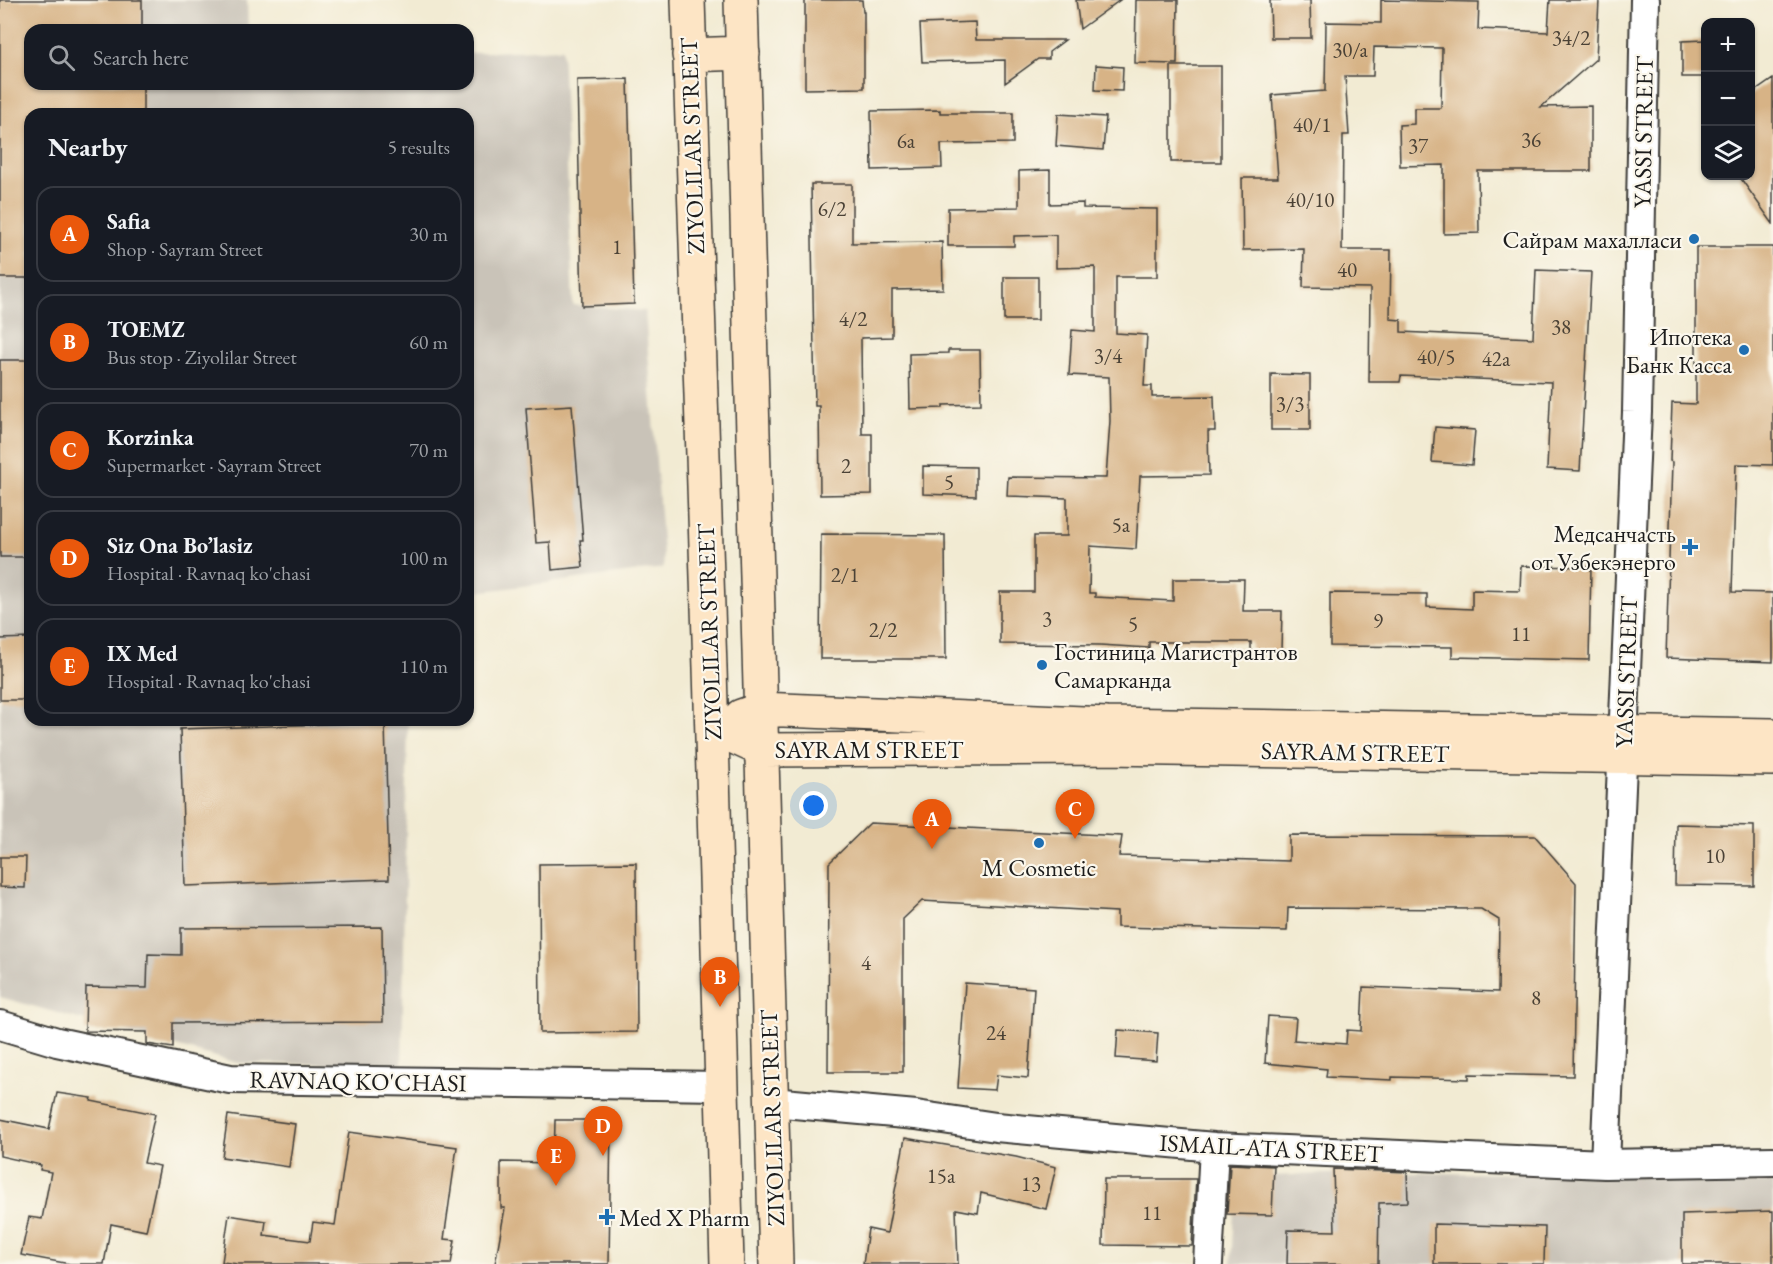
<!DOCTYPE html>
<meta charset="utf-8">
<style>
body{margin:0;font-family:"EB Garamond",serif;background:#242831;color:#f1f3f6}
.controls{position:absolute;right:18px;top:18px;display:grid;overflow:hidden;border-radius:12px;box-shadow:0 2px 4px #0004}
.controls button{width:54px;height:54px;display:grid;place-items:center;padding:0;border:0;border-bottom:2px solid #363941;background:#171b24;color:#f1f3f6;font:30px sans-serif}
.you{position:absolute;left:814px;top:806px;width:21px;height:21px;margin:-15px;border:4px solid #fff;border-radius:50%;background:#1a73e8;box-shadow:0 0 0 9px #1a73e833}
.badge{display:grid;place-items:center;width:39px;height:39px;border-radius:50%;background:#ea580c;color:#fff;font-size:20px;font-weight:700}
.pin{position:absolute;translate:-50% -50px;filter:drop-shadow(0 2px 3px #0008)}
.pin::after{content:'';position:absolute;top:32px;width:21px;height:18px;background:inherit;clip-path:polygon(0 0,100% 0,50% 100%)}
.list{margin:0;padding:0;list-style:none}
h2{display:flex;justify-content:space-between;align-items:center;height:78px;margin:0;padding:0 24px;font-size:26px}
h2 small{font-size:20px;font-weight:400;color:#9ea1a6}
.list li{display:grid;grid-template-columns:39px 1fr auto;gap:18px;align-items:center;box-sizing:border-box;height:96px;margin:0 12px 12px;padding:0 12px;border:2px solid #363941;border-radius:18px}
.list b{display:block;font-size:22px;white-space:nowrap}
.list p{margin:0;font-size:20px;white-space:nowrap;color:#9ea1a6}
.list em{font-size:20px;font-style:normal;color:#9ea1a6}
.icon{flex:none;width:33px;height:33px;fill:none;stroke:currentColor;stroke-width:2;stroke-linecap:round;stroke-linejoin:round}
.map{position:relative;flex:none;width:1773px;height:1264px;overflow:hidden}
.search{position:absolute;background:#171b24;box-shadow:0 2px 4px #0004;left:24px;top:24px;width:450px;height:66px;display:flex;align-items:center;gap:15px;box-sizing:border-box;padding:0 21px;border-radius:18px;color:#9ea1a6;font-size:22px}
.panel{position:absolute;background:#171b24;box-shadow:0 2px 4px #0004;left:24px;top:108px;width:450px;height:618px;border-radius:18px}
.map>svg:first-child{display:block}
.industrial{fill:#c9c3b8}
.building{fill:#d7b386}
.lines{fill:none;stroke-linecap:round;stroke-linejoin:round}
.street-casing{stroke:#3c3b37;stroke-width:32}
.secondary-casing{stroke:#3c3b37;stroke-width:36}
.street{stroke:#fff;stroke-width:28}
.secondary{stroke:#fde5c5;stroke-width:33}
.poi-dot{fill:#1f6fb2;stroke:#fbf7ec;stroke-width:2}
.labels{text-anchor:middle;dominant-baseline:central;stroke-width:4.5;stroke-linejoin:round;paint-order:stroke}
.number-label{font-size:21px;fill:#4b4236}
.street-label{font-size:24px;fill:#1c1c1c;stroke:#fbf7ec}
.poi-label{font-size:24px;fill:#1c1c1c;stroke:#fbf7ec;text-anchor:end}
</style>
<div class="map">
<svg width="1773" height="1264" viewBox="0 0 1773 1264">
<rect width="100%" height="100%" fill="#fbf7ec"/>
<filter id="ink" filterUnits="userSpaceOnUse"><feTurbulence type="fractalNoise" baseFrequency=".0167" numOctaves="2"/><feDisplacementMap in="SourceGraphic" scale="12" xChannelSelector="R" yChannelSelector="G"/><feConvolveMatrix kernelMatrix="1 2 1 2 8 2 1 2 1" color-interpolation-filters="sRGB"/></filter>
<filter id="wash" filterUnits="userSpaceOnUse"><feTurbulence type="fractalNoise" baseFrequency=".008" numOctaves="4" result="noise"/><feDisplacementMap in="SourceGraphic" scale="24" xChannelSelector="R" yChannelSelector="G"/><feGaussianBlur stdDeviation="1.35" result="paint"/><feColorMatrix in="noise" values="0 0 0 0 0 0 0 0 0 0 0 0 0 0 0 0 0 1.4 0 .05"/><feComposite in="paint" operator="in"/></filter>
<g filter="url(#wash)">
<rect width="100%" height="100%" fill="#f2ebd3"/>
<path class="industrial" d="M 0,0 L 247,0 L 248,30 L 30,30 L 30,84 L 468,84 L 468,53 L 562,49 L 573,305 L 645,311 L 664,568 L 468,593 L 468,114 L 30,114 L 30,720 L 408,720 L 402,1065 L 237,1063 L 0,997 Z
M 1355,1173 L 1773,1174 L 1773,1264 L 1231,1264 L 1236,1177 Z"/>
<g id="blocks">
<path class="building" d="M 0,0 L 142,0 L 142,30 L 30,30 L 30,84 L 143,84 L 143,114 L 30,114 L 30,278 L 0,278 Z
M 805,0 L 862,0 L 863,12 L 864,12 L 864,88 L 805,89 Z
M 1076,0 L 1120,0 L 1080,29 Z
M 1136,0 L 1178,0 L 1177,64 L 1135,63 Z
M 1270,0 L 1310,0 L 1311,38 L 1271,38 Z
M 1381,0 L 1479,2 L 1478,29 L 1548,32 L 1550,0 L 1599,0 L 1596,59 L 1541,107 L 1591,106 L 1591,171 L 1478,171 L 1479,233 L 1444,234 L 1444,165 L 1400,166 L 1399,125 L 1414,124 L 1414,108 L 1441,108 L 1442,48 L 1374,47 L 1373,76 L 1345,76 L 1349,135 L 1343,135 L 1342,250 L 1391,250 L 1390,319 L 1401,320 L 1401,332 L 1533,338 L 1536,270 L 1591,272 L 1580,471 L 1547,469 L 1551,382 L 1401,376 L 1400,382 L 1369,382 L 1370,288 L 1303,287 L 1304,249 L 1243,250 L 1242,178 L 1278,178 L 1272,95 L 1325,91 L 1326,22 L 1381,23 Z
M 975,22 L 976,40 L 1065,40 L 1049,52 L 1049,59 L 1038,59 L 1005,83 L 1005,60 L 922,62 L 920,24 Z
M 1706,40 L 1706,77 L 1682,77 L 1682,41 Z
M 1096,65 L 1123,67 L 1122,91 L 1095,90 Z
M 1171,66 L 1221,66 L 1221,162 L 1171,162 Z
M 628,79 L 634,304 L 582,306 L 577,80 Z
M 1773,79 L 1773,224 L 1739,176 L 1750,176 L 1750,95 Z
M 940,110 L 940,113 L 1013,113 L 1013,143 L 941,144 L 942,168 L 872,170 L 871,111 Z
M 1058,114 L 1106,117 L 1103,150 L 1056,146 Z
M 1050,170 L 1050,204 L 1083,203 L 1083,208 L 1157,209 L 1157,277 L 1116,277 L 1116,333 L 1147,335 L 1144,386 L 1152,386 L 1152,397 L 1214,396 L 1215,431 L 1208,431 L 1209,475 L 1140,476 L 1136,549 L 1090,546 L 1089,593 L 1095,593 L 1095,597 L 1173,601 L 1173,579 L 1244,579 L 1243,611 L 1282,611 L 1281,651 L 1251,651 L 1251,642 L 1149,642 L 1149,648 L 1100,645 L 1000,644 L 1000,592 L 1034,592 L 1034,536 L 1067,536 L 1067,498 L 1007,496 L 1008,477 L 1106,478 L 1110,421 L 1109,377 L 1069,375 L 1072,330 L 1095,332 L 1095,267 L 1056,268 L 1056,235 L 1014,236 L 1014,246 L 948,246 L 948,208 L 1019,207 L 1019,171 Z
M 811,184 L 852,184 L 852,243 L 942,242 L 943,289 L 892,290 L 892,337 L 861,338 L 862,434 L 872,434 L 872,494 L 820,495 L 819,406 L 815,406 Z
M 1696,247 L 1773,247 L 1773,465 L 1736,464 L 1732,592 L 1773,593 L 1773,662 L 1666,658 L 1672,462 L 1670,461 L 1672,403 L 1696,404 Z
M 1004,277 L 1038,277 L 1038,320 L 1004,320 Z
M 948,350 L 980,350 L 981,404 L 943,405 L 943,408 L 910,409 L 909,354 L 948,353 Z
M 0,360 L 30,360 L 30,557 L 0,557 Z
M 1271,374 L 1310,375 L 1310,430 L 1271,430 Z
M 572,405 L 583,540 L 580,540 L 583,567 L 552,570 L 550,542 L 536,543 L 526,408 Z
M 1435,427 L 1475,430 L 1472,465 L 1432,462 Z
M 923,466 L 976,467 L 976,496 L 923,494 Z
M 821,534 L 945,535 L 946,659 L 820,659 Z
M 1521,566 L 1591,567 L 1589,660 L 1452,657 L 1452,647 L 1330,646 L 1330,593 L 1427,594 L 1427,607 L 1472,609 L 1472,590 L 1520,591 Z
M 30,638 L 30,700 L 0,700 L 0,639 Z
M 385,722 L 389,879 L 185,886 L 180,729 Z
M 870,823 L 1122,836 L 1119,856 L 1289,861 L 1289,835 L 1535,836 L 1576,883 L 1573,1076 L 1469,1074 L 1469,1079 L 1392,1077 L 1392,1080 L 1326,1077 L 1327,1069 L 1265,1063 L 1268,1016 L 1296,1018 L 1294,1040 L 1346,1044 L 1347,1030 L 1361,1031 L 1363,987 L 1498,992 L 1499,920 L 1481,909 L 1288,908 L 1287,931 L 1117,927 L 1117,912 L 922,901 L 903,919 L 903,1072 L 828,1072 L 829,863 Z
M 1676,824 L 1754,826 L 1754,886 L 1675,885 Z
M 0,857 L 26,857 L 25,888 L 0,887 Z
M 636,863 L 637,1032 L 540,1033 L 539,864 Z
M 382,927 L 383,1022 L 173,1023 L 173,1048 L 147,1044 L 147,1032 L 85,1031 L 86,987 L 147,988 L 148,954 L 181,955 L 181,928 Z
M 965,983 L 1034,988 L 1028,1078 L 997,1075 L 995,1090 L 958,1088 Z
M 1118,1030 L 1158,1033 L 1156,1061 L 1116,1058 Z
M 57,1093 L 92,1098 L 91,1101 L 155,1114 L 144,1163 L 160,1166 L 146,1231 L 111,1224 L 104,1264 L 70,1264 L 21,1255 L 29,1217 L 42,1219 L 51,1172 L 40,1170 L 41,1165 L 0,1156 L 0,1119 L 49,1129 Z
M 228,1115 L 295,1124 L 289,1167 L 222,1157 Z
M 555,1120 L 611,1120 L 609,1264 L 495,1264 L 505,1208 L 501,1208 L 501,1162 L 554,1163 Z
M 349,1132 L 457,1147 L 444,1239 L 455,1240 L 451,1264 L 238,1264 L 222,1262 L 229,1215 L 266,1221 L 264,1235 L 310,1241 L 313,1222 L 335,1225 Z
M 905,1138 L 1016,1157 L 1056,1167 L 1046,1209 L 981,1193 L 978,1213 L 956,1209 L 958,1264 L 863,1264 L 868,1229 L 887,1233 Z
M 1230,1164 L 1274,1166 L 1272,1215 L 1227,1214 Z
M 1333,1169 L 1407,1172 L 1408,1202 L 1379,1203 L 1378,1264 L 1287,1264 L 1288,1230 L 1335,1231 Z
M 1104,1179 L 1196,1179 L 1192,1246 L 1103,1245 Z
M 1773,1211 L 1773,1264 L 1682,1264 L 1682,1214 Z
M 1434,1224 L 1545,1227 L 1544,1264 L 1434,1264 Z"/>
</g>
</g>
<g filter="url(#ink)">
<use href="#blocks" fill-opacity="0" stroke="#3c3b37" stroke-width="1.5"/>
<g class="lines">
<g class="street-casing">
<path id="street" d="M 0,1025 L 57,1042 L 230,1079 L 722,1086
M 772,1102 L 916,1115 L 996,1127 L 1214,1147 L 1605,1164 L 1773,1161
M 1605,1164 L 1637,412 L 1645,0
M 1208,1264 L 1214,1147"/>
</g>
<g class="secondary-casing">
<path id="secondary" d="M 688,0 L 710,668 L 727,1264
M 741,0 L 776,1264
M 689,55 L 743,53
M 741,716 L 761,709 L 1107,724 L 1773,735
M 712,727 L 762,750 L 1107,748 L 1773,759"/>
</g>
<use href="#street" class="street"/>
<use href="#secondary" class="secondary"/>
</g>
</g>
<g class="poi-dot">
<circle cx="1694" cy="239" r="6"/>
<circle cx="1744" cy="350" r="6"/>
<path d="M1687 538h6v6h6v6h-6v6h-6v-6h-6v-6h6z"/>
<circle cx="1042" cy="665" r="6"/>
<circle cx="1039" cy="843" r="6"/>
<path d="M604 1208h6v6h6v6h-6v6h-6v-6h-6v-6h6z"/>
</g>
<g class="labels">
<g class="number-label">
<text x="1571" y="37">34/2</text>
<text x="1350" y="49">30/а</text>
<text x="1312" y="124">40/1</text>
<text x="1531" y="139">36</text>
<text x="906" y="140">6a</text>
<text x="1418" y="145">37</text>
<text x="1310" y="199">40/10</text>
<text x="832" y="208">6/2</text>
<text x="617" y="246">1</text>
<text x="1347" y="269">40</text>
<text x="853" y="318">4/2</text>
<text x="1561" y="326">38</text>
<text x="1108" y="355">3/4</text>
<text x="1436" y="356">40/5</text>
<text x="1496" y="358">42a</text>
<text x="1290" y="403">3/3</text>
<text x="846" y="465">2</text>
<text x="949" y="481">5</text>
<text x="1121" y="524">5a</text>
<text x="845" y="574">2/1</text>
<text x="1047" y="618">3</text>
<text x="1378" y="620">9</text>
<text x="1133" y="623">5</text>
<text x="883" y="629">2/2</text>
<text x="1521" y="633">11</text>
<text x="1715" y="855">10</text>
<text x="866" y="962">4</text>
<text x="1536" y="997">8</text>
<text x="996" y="1032">24</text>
<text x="941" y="1175">15а</text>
<text x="1031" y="1183">13</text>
<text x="1152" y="1212">11</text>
</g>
<g class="street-label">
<text transform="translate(1643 132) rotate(-89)">YASSI STREET</text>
<text transform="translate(692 146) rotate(-92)">ZIYOLILAR STREET</text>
<text transform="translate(709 632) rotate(-92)">ZIYOLILAR STREET</text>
<text transform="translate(1626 672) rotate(-88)">YASSI STREET</text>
<text x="869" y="749">SAYRAM STREET</text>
<text transform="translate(1355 752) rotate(1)">SAYRAM STREET</text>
<text transform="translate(358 1081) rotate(1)">RAVNAQ KO'CHASI</text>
<text transform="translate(772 1118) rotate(-92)">ZIYOLILAR STREET</text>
<text transform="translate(1271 1148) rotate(3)">ISMAIL-ATA STREET</text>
</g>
<g class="poi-label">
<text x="1682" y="239">Сайрам махалласи</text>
<text x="1732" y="336">Ипотека<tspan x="1732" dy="28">Банк Касса</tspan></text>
<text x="1676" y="533">Медсанчасть<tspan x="1676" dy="28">от Узбекэнерго</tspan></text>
<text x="1054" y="651" text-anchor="start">Гостиница Магистрантов<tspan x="1054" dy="28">Самарканда</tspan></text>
<text x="1039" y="867" text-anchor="middle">M Cosmetic</text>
<text x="619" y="1217" text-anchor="start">Med X Pharm</text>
</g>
</g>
</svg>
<div class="controls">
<button>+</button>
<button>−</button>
<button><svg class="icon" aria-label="layers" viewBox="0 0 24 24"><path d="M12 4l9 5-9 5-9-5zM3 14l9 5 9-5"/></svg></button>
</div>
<div class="you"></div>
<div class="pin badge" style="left:932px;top:849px">A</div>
<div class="pin badge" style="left:720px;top:1007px">B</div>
<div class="pin badge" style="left:1075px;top:839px">C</div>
<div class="pin badge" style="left:603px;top:1156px">D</div>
<div class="pin badge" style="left:556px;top:1186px">E</div>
<div class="search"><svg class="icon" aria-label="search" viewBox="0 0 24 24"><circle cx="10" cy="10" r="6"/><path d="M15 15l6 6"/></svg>Search here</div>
<section class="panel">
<h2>Nearby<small>5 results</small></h2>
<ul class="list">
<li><span class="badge">A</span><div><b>Safia</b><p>Shop · Sayram Street</p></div><em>30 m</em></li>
<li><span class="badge">B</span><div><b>TOEMZ</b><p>Bus stop · Ziyolilar Street</p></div><em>60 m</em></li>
<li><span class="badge">C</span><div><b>Korzinka</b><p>Supermarket · Sayram Street</p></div><em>70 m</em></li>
<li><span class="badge">D</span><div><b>Siz Ona Bo’lasiz</b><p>Hospital · Ravnaq ko'chasi</p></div><em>100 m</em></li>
<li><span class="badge">E</span><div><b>IX Med</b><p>Hospital · Ravnaq ko'chasi</p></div><em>110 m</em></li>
</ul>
</section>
</div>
